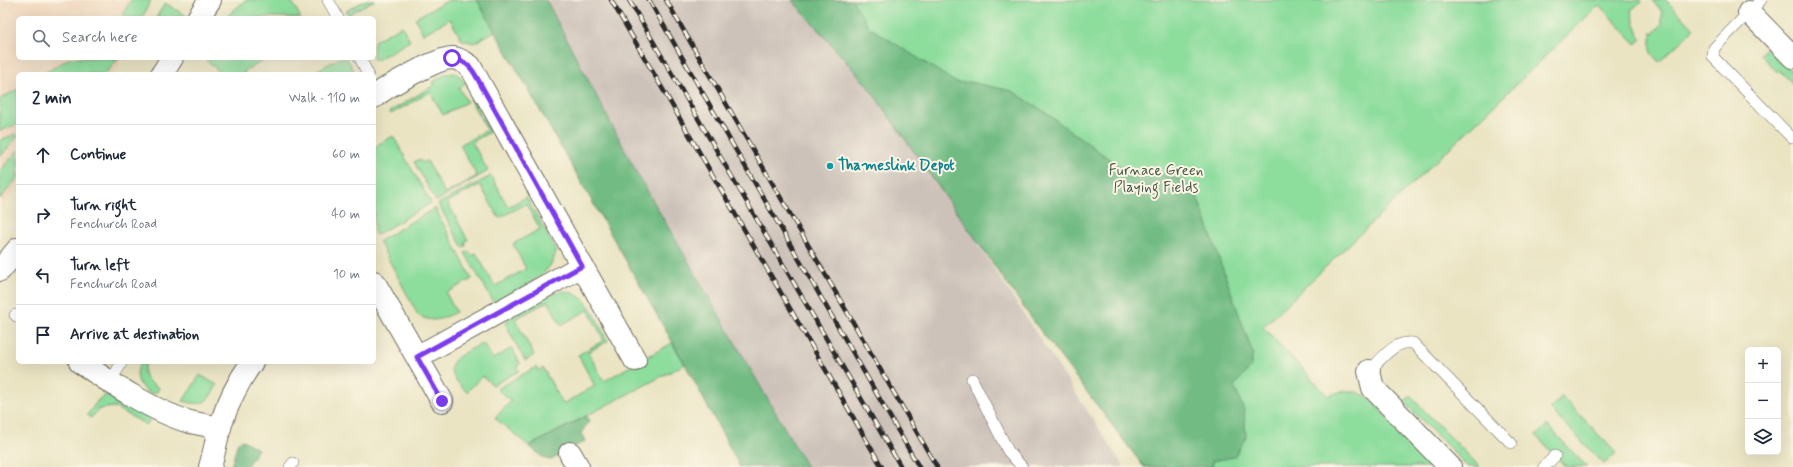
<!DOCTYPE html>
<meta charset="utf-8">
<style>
body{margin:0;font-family:Mynerve,sans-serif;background:#f6f6f7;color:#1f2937}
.controls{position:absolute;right:12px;bottom:12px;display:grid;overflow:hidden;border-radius:6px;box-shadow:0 4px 16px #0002}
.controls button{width:36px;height:36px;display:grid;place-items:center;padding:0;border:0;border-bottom:1px solid #e0e1e3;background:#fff;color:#1f2937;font:20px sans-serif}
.stop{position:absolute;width:12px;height:12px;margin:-9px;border:3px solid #7c3aed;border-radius:50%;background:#fff}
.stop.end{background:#7c3aed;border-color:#fff;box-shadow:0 1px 4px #0008}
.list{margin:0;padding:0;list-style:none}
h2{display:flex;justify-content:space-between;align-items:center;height:52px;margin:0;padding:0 16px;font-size:17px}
h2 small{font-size:13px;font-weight:400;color:#747a83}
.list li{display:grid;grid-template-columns:26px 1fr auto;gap:12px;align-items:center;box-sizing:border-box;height:60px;padding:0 16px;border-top:1px solid #e0e1e3}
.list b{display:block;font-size:15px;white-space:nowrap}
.list p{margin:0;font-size:13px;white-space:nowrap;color:#747a83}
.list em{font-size:13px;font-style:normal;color:#747a83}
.icon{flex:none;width:22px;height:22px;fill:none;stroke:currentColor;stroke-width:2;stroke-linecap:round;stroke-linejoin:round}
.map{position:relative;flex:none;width:1793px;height:467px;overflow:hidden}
.search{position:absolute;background:#fff;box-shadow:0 4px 16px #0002;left:16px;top:16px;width:360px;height:44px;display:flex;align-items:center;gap:10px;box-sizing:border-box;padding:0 14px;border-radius:6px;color:#747a83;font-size:15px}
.panel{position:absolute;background:#fff;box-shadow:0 4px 16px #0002;left:16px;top:72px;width:360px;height:292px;border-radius:6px}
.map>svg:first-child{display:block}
.built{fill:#efd6bb}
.industrial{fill:#cdc2b9}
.green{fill:#8ddd9d;stroke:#5c8464}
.forest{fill:#72bc84;stroke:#4e7458}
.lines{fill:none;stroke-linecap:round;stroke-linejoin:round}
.service-casing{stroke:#6e6c60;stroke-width:12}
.minor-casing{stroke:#6e6c60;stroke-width:24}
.service{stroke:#fff;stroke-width:11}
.minor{stroke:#fff;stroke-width:22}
.rail-casing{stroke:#2b2b2b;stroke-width:4.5}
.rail{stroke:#fcf5e5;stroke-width:3;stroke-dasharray:9;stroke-linecap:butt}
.route{stroke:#7c3aed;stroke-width:5}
.culture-dot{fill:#0f9aa8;stroke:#fcf5e5;stroke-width:1.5}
.labels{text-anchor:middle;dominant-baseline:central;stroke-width:4;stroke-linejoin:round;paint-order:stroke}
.culture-label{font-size:15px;font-weight:bold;fill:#0d838f;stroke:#fcf5e5;text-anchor:start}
.park-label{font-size:15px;fill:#445848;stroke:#fcf5e5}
</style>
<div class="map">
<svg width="1793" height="467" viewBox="0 0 1793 467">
<rect width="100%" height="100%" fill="#fcf5e5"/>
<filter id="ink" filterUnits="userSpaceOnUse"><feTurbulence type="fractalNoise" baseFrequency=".025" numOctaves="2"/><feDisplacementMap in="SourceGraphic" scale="8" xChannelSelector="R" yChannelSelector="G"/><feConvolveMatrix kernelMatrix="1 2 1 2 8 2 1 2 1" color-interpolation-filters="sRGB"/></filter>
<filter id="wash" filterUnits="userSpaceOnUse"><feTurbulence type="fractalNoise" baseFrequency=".012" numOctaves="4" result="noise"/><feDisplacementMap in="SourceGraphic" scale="16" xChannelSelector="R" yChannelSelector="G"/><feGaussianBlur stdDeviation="0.9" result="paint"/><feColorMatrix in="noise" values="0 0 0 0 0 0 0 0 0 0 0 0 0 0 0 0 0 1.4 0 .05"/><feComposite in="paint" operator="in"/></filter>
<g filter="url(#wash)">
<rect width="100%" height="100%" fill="#eae4c3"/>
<path class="built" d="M 0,0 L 131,0 L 124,12 L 123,18 L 18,18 L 18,58 L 120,58 L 119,67 L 113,74 L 18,74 L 18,186 L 0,207 Z"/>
<path class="industrial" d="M 546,0 L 792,0 L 867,85 L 943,191 L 1124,467 L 807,467 L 638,175 Z"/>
<path class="green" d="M 131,0 L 151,0 L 142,18 L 123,18 L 124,12 Z
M 246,0 L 291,0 L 301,18 L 277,17 L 225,18 Z
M 366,0 L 375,0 L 350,13 L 353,18 L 350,18 L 346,11 Z
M 449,0 L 477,0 L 495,31 L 474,43 L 462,40 L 450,19 L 423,34 L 415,18 Z
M 792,0 L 1641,0 L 1640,3 L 1631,10 C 1633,21 1638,29 1640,40 L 1636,44 L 1599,5 L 1263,327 L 1328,396 C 1344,389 1355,389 1369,398 L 1435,467 L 1144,467 L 1037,326 L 867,85 Z
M 1653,0 L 1666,0 L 1694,29 L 1659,62 L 1651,53 L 1651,32 L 1654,33 L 1662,24 L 1662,12 Z
M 165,3 L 188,17 L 156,18 Z
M 402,26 L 410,41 L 375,61 L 373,58 L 374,41 Z
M 1768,47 L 1793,72 L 1793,84 L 1779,70 L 1777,72 L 1760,54 Z
M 70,58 L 119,58 L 105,74 L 43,74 Z
M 204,58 L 262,58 L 263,61 L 244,71 L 245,74 L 222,74 Z
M 340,58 L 347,58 L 355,74 L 310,74 Z
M 455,73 L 461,77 L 465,84 L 459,88 L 467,102 L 443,115 L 430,92 L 391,114 L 389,112 L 433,86 L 434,81 L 446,74 Z
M 18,89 L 18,124 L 0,131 L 0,99 Z
M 473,99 L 490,132 L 472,142 L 488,171 L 436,201 L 414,162 L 420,159 L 422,163 L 427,161 L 445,194 L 477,176 L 460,145 L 487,130 L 470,100 Z
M 16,134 L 18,136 L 0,157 L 0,140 Z
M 393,136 L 431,203 L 376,235 L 374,232 L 374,147 Z
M 18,150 L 18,177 L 0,199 L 0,171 Z
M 491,176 L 508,207 L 526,197 L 555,248 C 559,274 513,292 494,303 L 465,253 L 469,251 L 472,256 L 476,253 L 495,286 L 526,269 L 513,244 L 540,229 L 526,204 L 499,218 L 480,185 L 447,202 L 468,240 L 465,242 L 466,246 L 463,248 L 438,204 Z
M 435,208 L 472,279 L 446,293 L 456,312 C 442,319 433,324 418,315 L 379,241 Z
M 563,291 C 589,293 597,321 608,341 L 588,352 L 604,381 L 672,343 L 685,364 L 529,446 L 495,418 L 511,401 L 497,389 L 536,367 L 538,371 L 543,368 L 563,404 L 595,386 L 578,355 L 604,340 L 588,310 L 561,325 L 548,301 L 515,319 L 534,355 L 525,361 L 506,325 L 506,322 L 509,318 L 552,294 Z
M 483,343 L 493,359 L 512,348 L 520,363 L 517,367 L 519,371 L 493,385 L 482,376 L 467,392 C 436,364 456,357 483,343 Z
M 141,362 L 147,362 C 139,375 148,382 159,388 L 157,392 L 151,394 C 138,386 133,376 141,362 Z
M 200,375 L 217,385 C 207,403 204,407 183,401 Z
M 108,394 L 147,416 L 150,419 L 147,425 L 114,407 L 99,409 L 91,418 L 87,415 L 99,399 Z
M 1410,396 L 1480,467 L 1468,467 L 1404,402 Z
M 1562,396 L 1616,453 L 1604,464 L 1550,409 Z
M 1547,425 L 1587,467 L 1566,467 L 1536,436 Z"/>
<path class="forest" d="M 477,0 L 546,0 L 638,175 L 807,467 L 740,467 L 685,364 Z
M 792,0 L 852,0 L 869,27 L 957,83 L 970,82 L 1012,91 L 1042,110 L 1130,174 L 1164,175 L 1184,181 L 1197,196 L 1253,354 L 1250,368 L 1234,386 L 1244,410 L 1246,437 L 1234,457 L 1212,461 L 1213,467 L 1144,467 L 1037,326 L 867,85 Z
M 587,416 L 589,421 L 581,433 L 585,441 L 551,460 L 545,459 L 529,446 Z
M 243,440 L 258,449 L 246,467 L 231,467 L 238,442 Z"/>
</g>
<g filter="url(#ink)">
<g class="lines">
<g class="service-casing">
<path id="service" d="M 328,0 L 338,18
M 1761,0 L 1714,48 L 1713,57 L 1792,138
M 360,58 L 368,74
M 15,315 L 18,317
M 1369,371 C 1382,359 1394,340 1413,343 L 1511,443
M 972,379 L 1008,451 L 1022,467
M 110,382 L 122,362
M 290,467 L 293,463
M 1544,467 L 1555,456"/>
</g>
<g class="minor-casing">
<path id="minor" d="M 1749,12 L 1793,57
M 198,18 L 210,0
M 162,74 L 172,58
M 374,97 C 386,87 439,57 453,58 C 460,59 464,62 470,66 L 582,266
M 0,270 L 18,249
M 374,282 L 442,401
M 417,357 L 582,266 L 635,360
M 80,362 C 111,383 154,412 190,422 C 200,424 210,426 220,428
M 1369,371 L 1373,388 L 1450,467
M 570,453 L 578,467
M 210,467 C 214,454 216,440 220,427 C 227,404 238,382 252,362"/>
</g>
<use href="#service" class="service"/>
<use href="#minor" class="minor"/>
<g class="rail-casing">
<path id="rail" d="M 611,0 L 882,467
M 629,0 L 901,467
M 649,0 L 919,467
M 666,0 L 937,467"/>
</g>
<use href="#rail" class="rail"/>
</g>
</g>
<g class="lines" filter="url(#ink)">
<path class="route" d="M 442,401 L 417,357 L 582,266 L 476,76 C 470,65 464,61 452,58"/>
</g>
<circle class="culture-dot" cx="830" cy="166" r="4"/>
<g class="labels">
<g class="culture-label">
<text x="838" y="166">Thameslink Depot</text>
</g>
<g class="park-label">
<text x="1156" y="171">Furnace Green<tspan x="1156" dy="17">Playing Fields</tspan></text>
</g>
</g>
</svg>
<div class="controls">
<button>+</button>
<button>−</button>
<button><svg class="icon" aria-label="layers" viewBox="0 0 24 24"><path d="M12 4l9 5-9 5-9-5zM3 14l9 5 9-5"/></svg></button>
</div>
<div class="stop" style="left:452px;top:58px"></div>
<div class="stop end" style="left:442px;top:401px"></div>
<div class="search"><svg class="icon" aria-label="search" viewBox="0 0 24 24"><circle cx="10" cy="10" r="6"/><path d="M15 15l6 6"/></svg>Search here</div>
<section class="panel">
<h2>2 min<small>Walk · 110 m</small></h2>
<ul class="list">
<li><svg class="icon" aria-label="ahead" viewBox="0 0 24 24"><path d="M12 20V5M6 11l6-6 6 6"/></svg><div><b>Continue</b></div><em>60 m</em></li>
<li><svg class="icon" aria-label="right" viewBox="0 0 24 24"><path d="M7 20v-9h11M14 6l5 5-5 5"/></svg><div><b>Turn right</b><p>Fenchurch Road</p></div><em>40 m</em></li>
<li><svg class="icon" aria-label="left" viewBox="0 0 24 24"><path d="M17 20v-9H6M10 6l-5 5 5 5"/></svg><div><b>Turn left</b><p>Fenchurch Road</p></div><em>10 m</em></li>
<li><svg class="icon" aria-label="arrive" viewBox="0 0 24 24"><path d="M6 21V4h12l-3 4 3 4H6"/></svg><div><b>Arrive at destination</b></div></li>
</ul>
</section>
</div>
